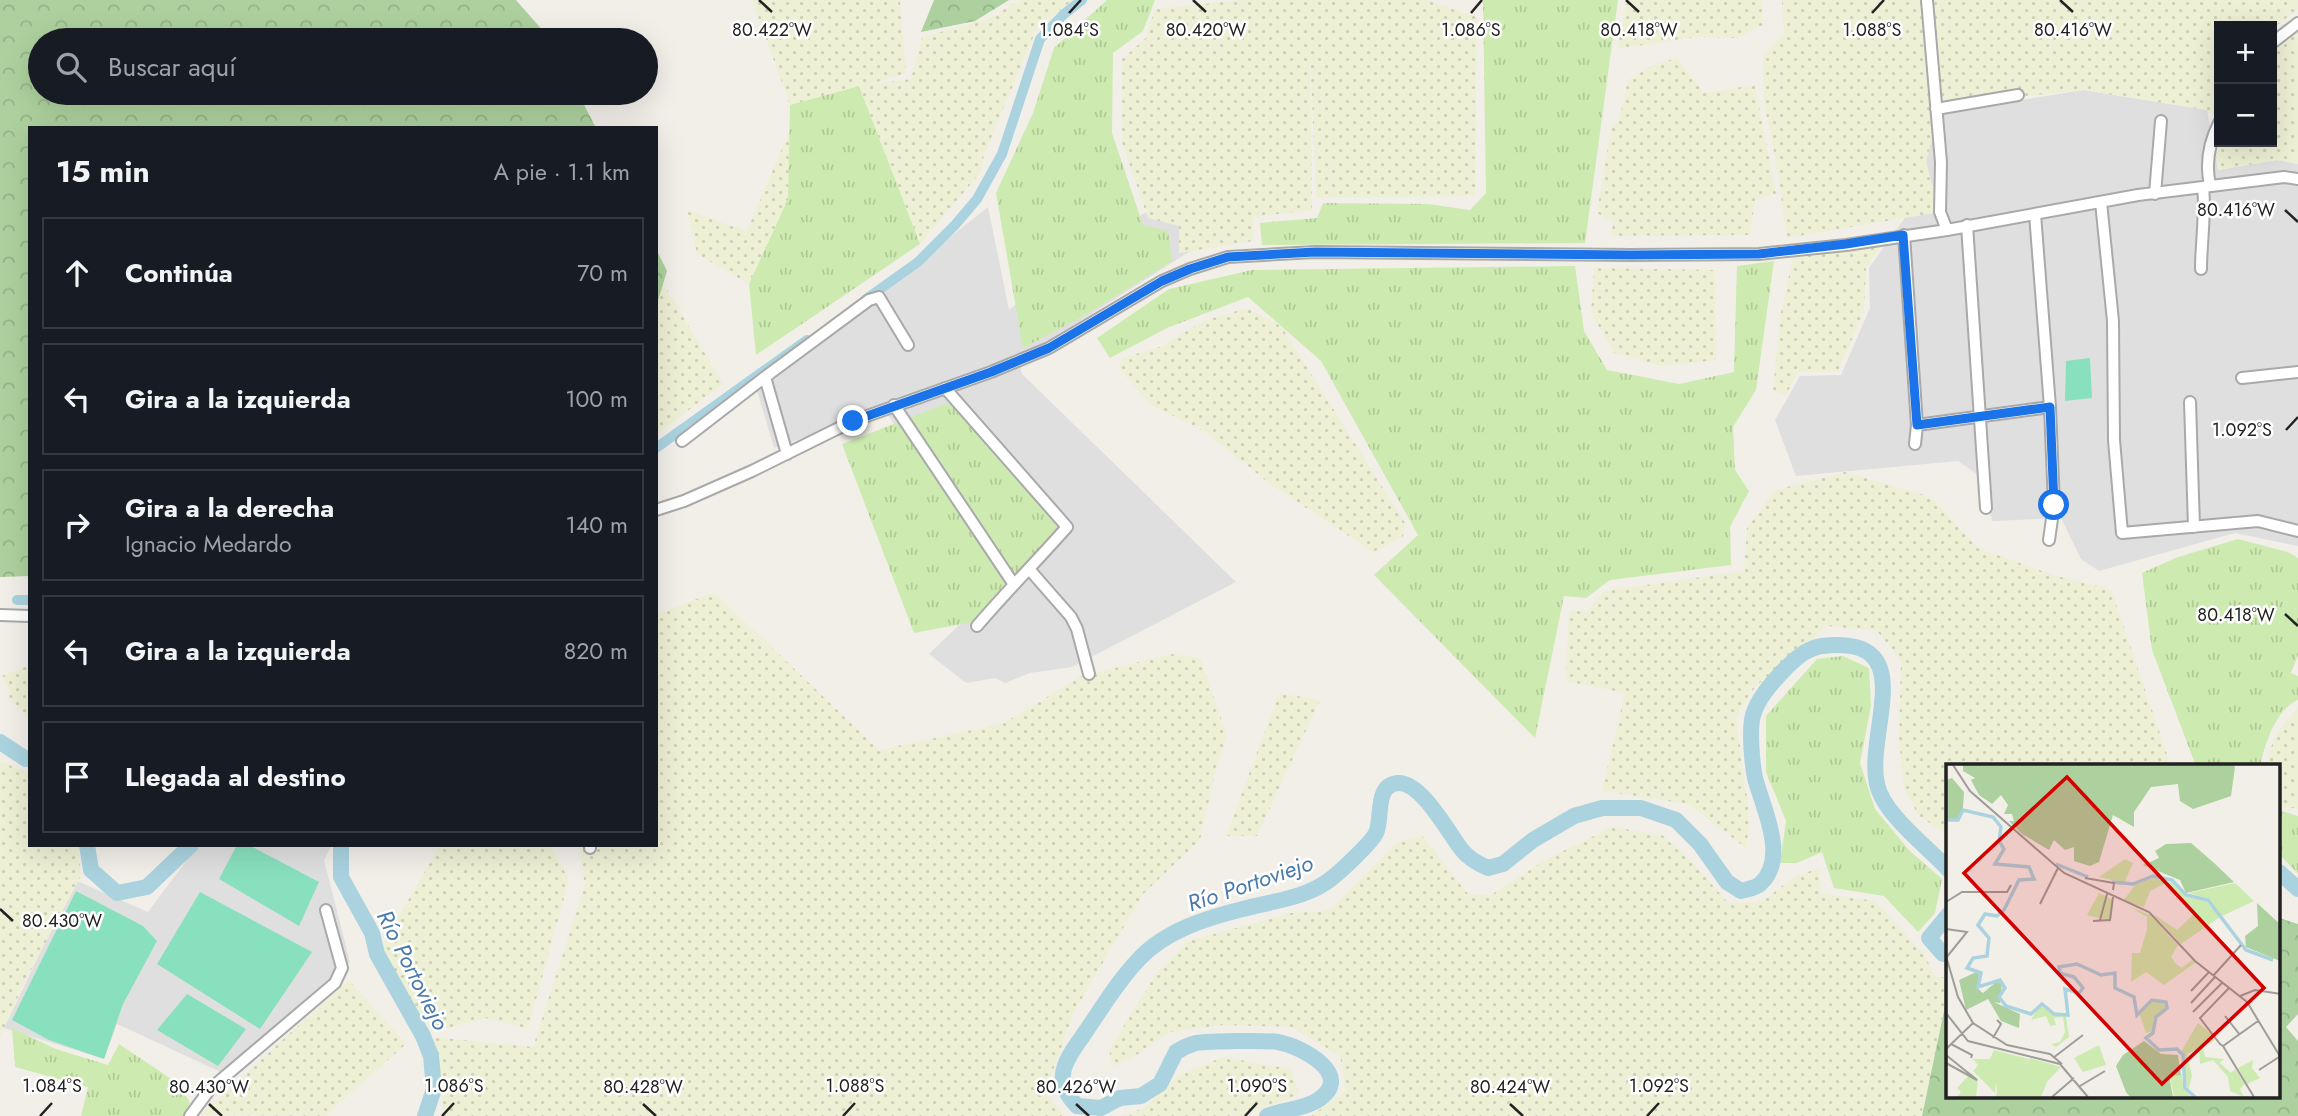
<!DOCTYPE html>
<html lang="es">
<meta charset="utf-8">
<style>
body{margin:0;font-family:Jost,sans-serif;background:#242831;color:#f1f3f6}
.controls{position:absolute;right:21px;top:21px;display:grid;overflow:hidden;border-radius:0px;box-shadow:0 7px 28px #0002}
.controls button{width:63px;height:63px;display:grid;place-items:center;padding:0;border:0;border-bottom:2px solid #363941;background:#171b24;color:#f1f3f6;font:35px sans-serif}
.stop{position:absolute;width:21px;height:21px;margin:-16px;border:5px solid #1a73e8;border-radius:50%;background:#fff}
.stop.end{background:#1a73e8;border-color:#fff;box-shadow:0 2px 7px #0008}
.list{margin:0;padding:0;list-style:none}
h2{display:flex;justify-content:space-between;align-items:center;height:91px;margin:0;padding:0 28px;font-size:30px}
h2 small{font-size:23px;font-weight:400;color:#9ea1a6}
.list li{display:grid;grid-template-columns:46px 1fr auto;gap:21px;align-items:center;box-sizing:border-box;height:112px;margin:0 14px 14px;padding:0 14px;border:2px solid #363941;border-radius:0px}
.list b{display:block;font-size:26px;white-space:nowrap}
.list p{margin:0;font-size:23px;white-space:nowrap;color:#9ea1a6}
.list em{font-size:23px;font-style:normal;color:#9ea1a6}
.icon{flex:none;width:38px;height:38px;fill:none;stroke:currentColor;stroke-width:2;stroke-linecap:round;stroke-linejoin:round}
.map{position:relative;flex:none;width:2298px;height:1116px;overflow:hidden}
.search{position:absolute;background:#171b24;box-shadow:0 7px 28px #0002;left:28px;top:28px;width:630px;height:77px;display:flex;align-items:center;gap:18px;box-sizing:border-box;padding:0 24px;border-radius:38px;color:#9ea1a6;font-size:26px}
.panel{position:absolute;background:#171b24;box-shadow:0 7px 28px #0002;left:28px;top:126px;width:630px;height:721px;border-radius:0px}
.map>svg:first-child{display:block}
.residential{fill:#e0dfdf}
.farmland{fill:url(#farmland-dots)}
.grass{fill:url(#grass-tufts)}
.forest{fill:url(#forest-crowns)}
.pitch{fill:#88e0be}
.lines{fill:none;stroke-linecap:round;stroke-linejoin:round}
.canal{stroke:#aad3df;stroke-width:10}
.river{stroke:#aad3df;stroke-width:16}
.minor-casing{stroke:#a9a9a9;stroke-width:14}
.minor{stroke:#fff;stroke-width:10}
.route{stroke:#1a73e8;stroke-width:9}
.ticks{fill:none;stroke:#222;stroke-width:2.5}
.labels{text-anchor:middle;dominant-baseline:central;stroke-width:5;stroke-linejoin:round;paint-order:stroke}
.water-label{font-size:23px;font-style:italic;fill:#4a7aab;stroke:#fff}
.inset-river{fill:none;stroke:#aad3df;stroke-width:3.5}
.inset-road{fill:none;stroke:#9f9d99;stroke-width:2}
.view{fill:#d40000;fill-opacity:0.15;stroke:#d40000;stroke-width:3.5}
.inset-edge{fill:none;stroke:#222;stroke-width:3.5}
.ticks-label{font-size:18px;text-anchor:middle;fill:#222;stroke:#fff;stroke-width:5;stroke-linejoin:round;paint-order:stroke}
</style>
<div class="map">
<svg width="2298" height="1116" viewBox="0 0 2298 1116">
<defs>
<pattern id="farmland-dots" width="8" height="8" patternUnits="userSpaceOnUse" patternTransform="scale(1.75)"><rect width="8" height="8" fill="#eef0d5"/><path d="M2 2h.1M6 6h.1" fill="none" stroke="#ccceb7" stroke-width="1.8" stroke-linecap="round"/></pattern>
<pattern id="grass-tufts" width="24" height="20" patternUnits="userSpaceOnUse" patternTransform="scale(1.75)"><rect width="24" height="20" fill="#cdebb0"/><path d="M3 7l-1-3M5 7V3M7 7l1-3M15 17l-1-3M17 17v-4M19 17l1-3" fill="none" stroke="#b0c997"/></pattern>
<pattern id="forest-crowns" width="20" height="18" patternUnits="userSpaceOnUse" patternTransform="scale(1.75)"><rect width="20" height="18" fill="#add19e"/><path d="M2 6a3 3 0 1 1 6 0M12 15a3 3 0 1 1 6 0" fill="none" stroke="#95b388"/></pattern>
</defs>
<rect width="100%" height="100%" fill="#f2efe9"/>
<path class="residential" d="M 2084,90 L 2207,110 L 2218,170 L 2277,160 L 2298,164 L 2298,546 L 2235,533 L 2099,571 L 2081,559 L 2061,518 L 1992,521 L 1984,479 L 1958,461 L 1796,476 L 1775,420 L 1800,376 L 1841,375 L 1870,308 L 1869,268 L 1916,202 L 1938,113 Z
M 1160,203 L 1203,243 L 1019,360 L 1022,374 L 1236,582 L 1072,667 L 1030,673 L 1005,683 L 995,678 L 966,683 L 929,654 L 1002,584 L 884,409 L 774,448 L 753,377 L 772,370 L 838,326 L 988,207 L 1009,310 L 1055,272 Z
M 198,845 L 332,845 L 324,860 L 350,962 L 225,1074 L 117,1024 L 104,1059 L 4,1028 L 75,880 L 148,912 Z"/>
<path class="farmland" d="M 752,0 L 900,0 L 906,73 L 867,85 L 911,79 L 922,37 L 988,19 L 1020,0 L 1073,0 L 1037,28 L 984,155 L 980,173 L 920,244 L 859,86 L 790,105 Z
M 1243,0 L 1427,0 L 1477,17 L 1475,196 L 1316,198 L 1310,49 L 1312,210 L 1253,217 L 1253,241 L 1179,253 L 1179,226 L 1148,218 L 1122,142 L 1122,59 L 1145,39 L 1155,9 Z
M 1627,0 L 1761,0 L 1763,25 L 1737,38 L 1695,37 L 1617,49 Z
M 1782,0 L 2298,0 L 2298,9 L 2272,29 L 2272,26 L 2219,26 L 2219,116 L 2207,110 L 2084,90 L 2027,96 L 1939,113 L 1926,162 L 1940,212 L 1787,238 L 1777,167 L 1763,98 L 1763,54 L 1784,34 Z
M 2298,23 L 2298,164 L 2277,160 L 2218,170 L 2214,133 L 2219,123 L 2219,142 L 2272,142 L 2272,43 Z
M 1677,58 L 1704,93 L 1755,85 L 1776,194 L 1755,200 L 1750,235 L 1618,236 L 1610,234 L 1614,223 L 1597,213 L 1611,128 L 1619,120 L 1628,80 L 1655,64 Z
M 792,125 L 788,199 L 749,284 L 697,254 L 687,210 L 747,231 Z
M 1883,243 L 1866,268 L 1864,311 L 1838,371 L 1798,372 L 1786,395 L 1773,391 L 1780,317 L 1793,257 Z
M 1594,268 L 1715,270 L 1716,360 L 1661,366 L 1614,353 L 1591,313 Z
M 663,283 L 723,384 L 656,435 L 656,307 Z
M 1247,308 L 1281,326 L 1405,523 L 1403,537 L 1373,552 L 1270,484 L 1204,431 L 1151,405 L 1118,368 L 1123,358 L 1163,346 L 1203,321 Z
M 1845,472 L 1931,497 L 1978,548 L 2056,576 L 2111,589 L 2171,766 L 1948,766 L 1948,835 L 1919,816 L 1904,789 L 1899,738 L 1901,660 L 1877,631 L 1827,626 L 1755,687 L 1736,717 L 1750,820 L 1746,848 L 1688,804 L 1602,791 L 1625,693 L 1565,681 L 1569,611 L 1588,610 L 1604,591 L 1744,571 L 1747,528 L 1775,490 Z
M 714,592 L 879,750 L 1004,723 L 1082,676 L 1171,654 L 1200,658 L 1227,735 L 1216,769 L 1200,840 L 1143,894 L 1074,1012 L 1045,1093 L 1065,1116 L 444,1116 L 433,1037 L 533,1047 L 585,885 L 578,845 L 656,845 L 656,615 Z
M 30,665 L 30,719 L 10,699 L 8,685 L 2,676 Z
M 1279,693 L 1320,700 L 1257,836 L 1226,836 Z
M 2298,707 L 2298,809 L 2279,806 L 2279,766 L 2266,766 L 2274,737 Z
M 0,761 L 30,773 L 30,845 L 78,845 L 81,876 L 25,981 L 0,1037 Z
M 1612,827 L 1662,835 L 1694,864 L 1728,903 L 1762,902 L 1792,878 L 1819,868 L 1820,893 L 1875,901 L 1925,955 L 1934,976 L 1948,978 L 1948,992 L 1921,1116 L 1311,1116 L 1346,1091 L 1340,1056 L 1292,1027 L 1223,1025 L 1170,1032 L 1140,1053 L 1113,1067 L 1109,1050 L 1156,974 L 1188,941 L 1291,913 L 1322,911 L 1333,907 L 1396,843 L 1422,835 L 1468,894 L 1491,895 L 1547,859 Z
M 440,845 L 550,845 L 569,880 L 528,1029 L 486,1018 L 432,1032 L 377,954 Z
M 349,980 L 406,1044 L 325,1116 L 200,1115 Z
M 1223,1057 L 1291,1069 L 1299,1094 L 1242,1116 L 1120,1116 L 1145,1108 L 1177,1076 Z"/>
<path class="grass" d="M 1107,0 L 1155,0 L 1143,31 L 1113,53 L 1112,133 L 1143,225 L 1168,231 L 1172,261 L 1080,318 L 1023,348 L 996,193 L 1033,113 L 1054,48 Z
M 1483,0 L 1618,0 L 1585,243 L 1262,245 L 1260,223 L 1317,218 L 1323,203 L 1428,204 L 1470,210 L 1486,193 Z
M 859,86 L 920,244 L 756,355 L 749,284 L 788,199 L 790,105 Z
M 1774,261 L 1756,390 L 1733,427 L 1735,470 L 1749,491 L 1730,527 L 1731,565 L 1610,580 L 1586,598 L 1564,596 L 1535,738 L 1374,575 L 1418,535 L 1321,361 L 1248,297 L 1167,328 L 1110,358 L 1097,338 L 1169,289 L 1252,270 L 1575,266 L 1584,331 L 1607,370 L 1679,384 L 1734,372 L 1737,266 Z
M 961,398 L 1072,525 L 978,621 L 914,633 L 842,444 Z
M 2238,539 L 2288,552 L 2298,558 L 2298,655 L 2291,673 L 2298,676 L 2298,700 C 2275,710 2265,744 2260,766 L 2196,766 L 2152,650 L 2142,573 L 2178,557 Z
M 1843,656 L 1869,668 L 1871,706 L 1860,763 L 1875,809 L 1909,850 L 1942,879 L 1935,913 L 1918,932 L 1884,896 L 1834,888 L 1822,852 L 1797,863 L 1780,863 L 1786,821 L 1766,772 L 1766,716 L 1817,659 Z
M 2279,810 L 2298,816 L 2298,874 L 2279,854 Z
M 12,1028 L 56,1049 L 108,1065 L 119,1044 L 179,1084 L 190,1103 L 183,1116 L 81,1116 L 88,1087 L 15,1067 Z"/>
<path class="forest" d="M 0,0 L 516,0 L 551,40 L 40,40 L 40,93 L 578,93 L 596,128 L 30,128 L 30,576 L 0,577 Z
M 934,0 L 1009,0 L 975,21 L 921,32 Z
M 656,249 L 667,271 L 656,307 Z
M 2279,918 L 2298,924 L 2298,1014 L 2286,1027 L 2298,1041 L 2298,1116 L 1922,1116 L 1948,992 L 1948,1097 L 2279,1097 Z"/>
<path class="pitch" d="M 2090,358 L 2092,398 L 2065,401 L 2066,361 Z
M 237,845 L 249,845 L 319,882 L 299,926 L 219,879 Z
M 76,891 L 143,926 L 157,941 L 123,1004 L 104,1059 L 49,1040 L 12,1020 Z
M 200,892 L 312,952 L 260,1029 L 157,964 Z
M 187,994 L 246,1029 L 218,1066 L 157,1030 Z"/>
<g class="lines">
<path class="canal" d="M 866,299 L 918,262 L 955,225 L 977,199 L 1002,154 L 1040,39 L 1064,14 L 1082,0
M 656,448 L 807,340
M 17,600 L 30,600"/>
<path class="river" d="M 0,742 L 26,759 L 30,758
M 87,845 L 91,870 L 117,893 L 147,887 L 191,845
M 341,845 L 341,877 L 372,933 L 377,954 L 423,1036 L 431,1056 L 434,1089 L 425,1116
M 2279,872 L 2298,889
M 1948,915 L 1929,938 L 1943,954 L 1948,954
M 1267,1116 C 1284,1109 1302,1110 1318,1100 C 1356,1075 1301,1046 1278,1042 C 1264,1040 1210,1041 1196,1043 C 1189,1045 1182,1048 1176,1052 L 1160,1084 L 1141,1096 L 1120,1098 L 1101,1108 L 1077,1106 C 1052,1080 1064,1062 1082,1037 C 1100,1011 1117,982 1139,959 C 1165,931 1206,918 1243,909 C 1272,901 1308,898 1332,878 C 1341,871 1372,842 1376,833 C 1383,818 1374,785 1398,783 C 1422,782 1449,834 1462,850 C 1468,858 1479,864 1488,868 L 1503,864 L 1533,840 L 1574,816 L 1602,808 L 1641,808 L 1676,820 L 1700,844 L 1727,882 L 1741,891 C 1747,889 1756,888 1760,884 C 1789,859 1763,808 1755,778 C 1752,763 1749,730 1753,715 C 1758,698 1771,684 1783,671 C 1794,660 1806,648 1822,646 C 1923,634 1865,731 1877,784 C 1883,814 1928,847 1948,869"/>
<g class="minor-casing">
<path id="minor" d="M 1927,0 L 1941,162 L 1940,212 L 1947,230
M 2272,43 L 2298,23
M 1936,109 L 2018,95
M 2210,185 C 2205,163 2209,143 2219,123
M 2155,194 L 2161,121
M 2101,202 L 2113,321 L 2114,440 L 2122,533 L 2258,521 L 2298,531
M 2035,214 L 2050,407 L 2054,505 L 2049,540
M 1967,225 L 1986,508
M 1904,235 L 1917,425 L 1915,444
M 2201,269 C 2201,244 2206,211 2203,187
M 765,377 L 787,454
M 2242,378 L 2298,372
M 945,388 L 1067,527 C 1037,561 1006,592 977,626
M 2190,402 L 2194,527
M 894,405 L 1013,583
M 1917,425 L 2050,407
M 682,441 L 765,377 L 869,300 L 879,297 L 908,345
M 656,510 L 684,501 L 752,471 L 853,421 L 991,372 L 1049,348 L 1162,281 L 1190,269 L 1228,257 L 1315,252 L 1631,255 L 1759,254 L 1846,245 L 1947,230 L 2138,195 L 2284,177 L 2298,179
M 1029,569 L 1071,617 L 1077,629 L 1089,674
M 0,615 L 30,616
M 590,848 L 590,845
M 190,1116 L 210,1089 L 335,983 L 342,968 L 326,910"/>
</g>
<use href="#minor" class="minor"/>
</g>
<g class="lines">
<path class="route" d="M 853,421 L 991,372 L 1049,348 L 1162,281 L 1190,269 L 1228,257 L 1315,252 L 1631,255 L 1759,254 L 1846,244 L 1903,235 L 1917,425 L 2050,407 L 2054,505"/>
</g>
<path class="ticks" d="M 759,0 L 772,12M 1193,0 L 1206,12M 1626,0 L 1639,12M 2060,0 L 2073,12M 1069,13 L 1081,0M 1471,13 L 1482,0M 1872,13 L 1884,0M 2285,210 L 2298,222M 2286,430 L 2298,417M 2285,614 L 2298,626M 0,909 L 13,921M 209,1104 L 222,1116M 643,1104 L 656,1116M 1076,1104 L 1089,1116M 1510,1104 L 1523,1116M 40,1116 L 52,1103M 442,1116 L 454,1103M 843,1116 L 855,1103M 1245,1116 L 1257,1103M 1647,1116 L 1659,1103"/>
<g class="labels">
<g class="water-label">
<text transform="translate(1250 883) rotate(-19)">Río Portoviejo</text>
<text transform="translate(413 970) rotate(63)">Río Portoviejo</text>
</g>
</g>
<g transform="translate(1946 764)">
<rect width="334" height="334" fill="#f2efe9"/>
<path d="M 179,95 L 187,99 L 178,119 L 153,113 ZM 207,114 L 227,119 L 241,133 L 260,137 L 274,153 L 235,180 L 207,150 L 231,166 L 248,150 L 220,119 L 204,127 L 198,143 L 177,137 L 189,121 ZM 289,119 L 308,137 L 276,152 L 260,134 L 243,129 ZM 153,129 L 167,136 L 165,157 L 141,151 ZM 184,143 L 204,151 L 232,181 L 225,193 L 230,200 L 236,204 L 246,196 L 249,199 L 218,221 L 200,208 L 185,218 L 186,189 L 194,189 L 201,165 L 201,153 ZM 207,237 L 216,237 L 220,242 L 208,255 L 207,267 L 200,269 L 194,251 ZM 93,242 L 120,252 L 123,273 L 110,283 L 105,280 L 114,278 L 119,268 L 117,253 L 108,254 L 110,261 L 104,262 L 100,252 L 85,256 ZM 252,259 L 267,271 L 268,277 L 256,282 L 259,293 L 278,295 L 274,299 L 285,309 L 289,305 L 299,320 L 294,325 L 298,333 L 284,327 L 282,313 L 267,296 L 254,300 L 253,284 L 241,290 L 246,312 L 242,328 L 236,286 ZM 153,281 L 160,301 L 137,308 L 128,294 ZM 48,286 L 83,295 L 79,304 L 84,294 L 115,303 L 101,318 L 95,333 L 50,333 L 51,328 L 50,318 L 49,329 L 27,307 L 32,301 L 27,295 L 44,295 ZM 307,296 L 306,304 L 314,314 L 301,320 L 292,304 ZM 25,309 L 32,315 L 30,333 L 11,333 L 15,328 L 11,324 ZM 235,309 L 238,325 L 245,333 L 228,333 L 224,312 Z" fill="#cdebb0"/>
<path d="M 17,1 L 287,1 L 289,3 L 285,32 L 247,45 L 234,37 L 232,20 L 205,23 L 188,48 L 188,63 L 167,51 L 153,98 L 144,102 L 128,97 L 128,83 L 119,86 L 108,76 L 103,86 L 76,70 L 63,57 L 68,57 L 66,50 L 58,50 L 62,41 L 55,31 L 46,40 L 33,31 L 25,16 L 29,14 L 17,7 ZM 6,14 L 18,28 L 17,44 L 11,55 L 0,55 L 0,16 ZM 245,79 L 267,98 L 288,118 L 240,129 L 234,116 L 197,101 L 213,94 L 209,87 L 220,80 ZM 311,139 L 334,160 L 334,197 L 300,183 L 299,172 L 312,162 ZM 28,209 L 33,209 L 31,224 L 37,229 L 50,218 L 56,219 L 54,239 L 48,238 L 74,250 L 73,264 L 55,257 L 42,235 L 20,246 L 13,216 ZM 198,277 L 215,290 L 232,291 L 235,311 L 223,312 L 227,333 L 184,333 L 180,328 L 170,302 L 177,291 Z" fill="#add19e"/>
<path class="inset-river" d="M 0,56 L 12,56 L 17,46 L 47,53 L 55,63 L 53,77 L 58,85 L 49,100 L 83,103 L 88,115 L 73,116 L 58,146 L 51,152 L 39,150 L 32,161 L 43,174 L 41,192 L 27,194 L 21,204 L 35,209 L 32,223 L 54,216 L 59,224 L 53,233 L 60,242 L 85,250 L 96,240 L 108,250 L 122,251 L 119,225 L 133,229 L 137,224 L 128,213 L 114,209 L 113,203 L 131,200 L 155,211 L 169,209 L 169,224 L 188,233 L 191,251 L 206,236 L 220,238 L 221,244 L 210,253 L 207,269 L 200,274 L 213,286 L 231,285 L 237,291 L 239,324 L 249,333M 110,100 L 142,113M 166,118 L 187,120 L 207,112 L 226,116 L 240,131 L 262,136 L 300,186 L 327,196"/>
<path class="inset-road" d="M 7,1 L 24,27 L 118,109 L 203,148 L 249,197 L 301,238 L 335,294M 139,114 L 168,119 L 167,126M 0,138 L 16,128 L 61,128 L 65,121M 94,140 L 112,104M 154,156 L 161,130M 147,157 L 164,156 L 167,133M 0,165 L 21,168 L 0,194M 0,192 L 12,233 L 27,259 L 61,281 L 104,290 L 116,300M 267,212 L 295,181M 283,224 L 254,254 L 274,280 L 277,282 L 312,257M 245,227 L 263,208M 294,232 L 309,226 L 335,230M 245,239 L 269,213M 247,248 L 276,219M 0,249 L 22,277 L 114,300 L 142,333M 279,252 L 294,271M 47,274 L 55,260 L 51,256M 5,280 L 26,291 L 25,294M 277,282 L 308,333M 0,285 L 27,259M 0,291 L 31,316 L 0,299M 107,294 L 137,271M 313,306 L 333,293M 134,322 L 159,307M 106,333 L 128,314"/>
<path class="view" d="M 121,13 L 318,224 L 216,320 L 18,109 Z"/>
<rect width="334" height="334" class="inset-edge"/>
</g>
<g class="ticks-label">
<text x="772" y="36">80.422°W</text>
<text x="1206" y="36">80.420°W</text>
<text x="1639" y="36">80.418°W</text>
<text x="2073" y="36">80.416°W</text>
<text x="1069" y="36">1.084°S</text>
<text x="1471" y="36">1.086°S</text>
<text x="1872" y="36">1.088°S</text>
<text x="2236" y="216">80.416°W</text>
<text x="2242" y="436">1.092°S</text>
<text x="2236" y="621">80.418°W</text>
<text x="62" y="927">80.430°W</text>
<text x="52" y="1092">1.084°S</text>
<text x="454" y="1092">1.086°S</text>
<text x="855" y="1092">1.088°S</text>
<text x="1257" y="1092">1.090°S</text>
<text x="1659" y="1092">1.092°S</text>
<text x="209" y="1093">80.430°W</text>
<text x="643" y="1093">80.428°W</text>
<text x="1076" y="1093">80.426°W</text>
<text x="1510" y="1093">80.424°W</text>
</g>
</svg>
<div class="controls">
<button>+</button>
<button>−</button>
</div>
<div class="stop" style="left:2054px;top:505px"></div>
<div class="stop end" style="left:853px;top:421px"></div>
<div class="search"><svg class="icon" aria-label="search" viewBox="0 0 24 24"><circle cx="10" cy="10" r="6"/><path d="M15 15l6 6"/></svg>Buscar aquí</div>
<section class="panel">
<h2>15 min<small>A pie · 1.1 km</small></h2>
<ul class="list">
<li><svg class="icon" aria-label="ahead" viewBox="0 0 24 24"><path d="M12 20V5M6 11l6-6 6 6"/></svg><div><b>Continúa</b></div><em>70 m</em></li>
<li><svg class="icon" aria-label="left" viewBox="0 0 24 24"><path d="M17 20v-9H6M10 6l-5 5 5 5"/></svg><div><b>Gira a la izquierda</b></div><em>100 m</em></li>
<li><svg class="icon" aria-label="right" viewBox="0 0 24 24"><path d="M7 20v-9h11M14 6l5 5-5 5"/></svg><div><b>Gira a la derecha</b><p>Ignacio Medardo</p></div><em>140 m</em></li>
<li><svg class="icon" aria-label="left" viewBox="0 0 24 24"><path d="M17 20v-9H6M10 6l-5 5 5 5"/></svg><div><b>Gira a la izquierda</b></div><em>820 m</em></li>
<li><svg class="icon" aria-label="arrive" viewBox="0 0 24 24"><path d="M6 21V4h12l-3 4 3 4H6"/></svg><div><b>Llegada al destino</b></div></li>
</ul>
</section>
</div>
